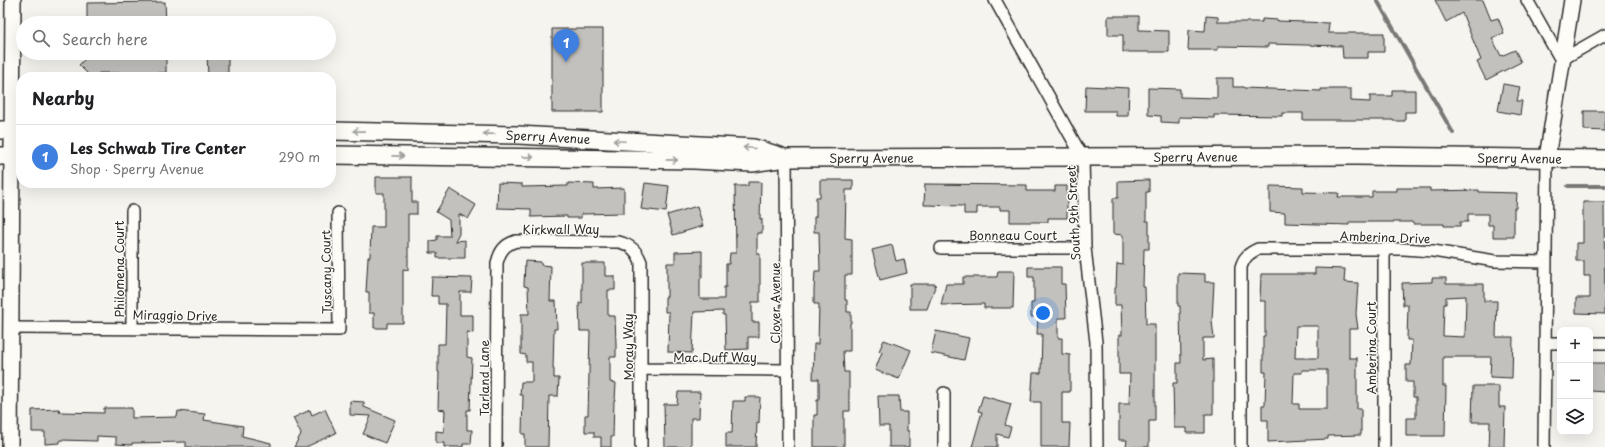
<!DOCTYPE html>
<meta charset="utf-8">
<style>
body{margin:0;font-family:"Playpen Sans",sans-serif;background:#f6f6f6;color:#202124}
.controls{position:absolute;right:12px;bottom:12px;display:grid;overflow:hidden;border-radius:8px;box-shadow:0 4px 16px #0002}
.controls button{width:36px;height:36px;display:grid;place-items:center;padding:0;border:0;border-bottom:1px solid #e0e0e0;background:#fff;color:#202124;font:20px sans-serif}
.you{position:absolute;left:1043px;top:313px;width:14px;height:14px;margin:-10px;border:3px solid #fff;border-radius:50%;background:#1a73e8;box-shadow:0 0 0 6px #1a73e833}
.badge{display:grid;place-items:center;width:26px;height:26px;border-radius:50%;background:#db2777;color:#fff;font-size:13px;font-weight:700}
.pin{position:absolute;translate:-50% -33px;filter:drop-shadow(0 1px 2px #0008)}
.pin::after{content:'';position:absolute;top:21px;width:14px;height:12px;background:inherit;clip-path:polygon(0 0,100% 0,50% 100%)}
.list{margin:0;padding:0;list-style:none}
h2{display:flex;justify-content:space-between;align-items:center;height:52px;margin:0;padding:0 16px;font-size:17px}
h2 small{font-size:13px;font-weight:400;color:#757577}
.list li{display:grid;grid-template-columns:26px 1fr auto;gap:12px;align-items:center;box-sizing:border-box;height:64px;padding:0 16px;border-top:1px solid #e0e0e0}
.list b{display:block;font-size:15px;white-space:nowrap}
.list p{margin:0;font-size:13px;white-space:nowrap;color:#757577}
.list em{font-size:13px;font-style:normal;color:#757577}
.icon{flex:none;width:22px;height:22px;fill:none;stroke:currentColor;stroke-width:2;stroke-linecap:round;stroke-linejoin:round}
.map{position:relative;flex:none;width:1605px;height:447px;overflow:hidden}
.search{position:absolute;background:#fff;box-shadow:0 4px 16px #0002;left:16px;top:16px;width:320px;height:44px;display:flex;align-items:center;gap:10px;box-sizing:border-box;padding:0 14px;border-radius:22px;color:#757577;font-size:15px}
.panel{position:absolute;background:#fff;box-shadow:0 4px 16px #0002;left:16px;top:72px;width:320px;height:116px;border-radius:16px}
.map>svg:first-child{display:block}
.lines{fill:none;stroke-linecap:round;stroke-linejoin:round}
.stream{stroke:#797877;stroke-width:4}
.building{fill:#c2c1be;stroke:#2b2b2b;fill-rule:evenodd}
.street-casing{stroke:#2b2b2b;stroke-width:14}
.secondary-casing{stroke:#2b2b2b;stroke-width:18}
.primary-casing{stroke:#2b2b2b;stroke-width:20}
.street{stroke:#fdfcf7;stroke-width:11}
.secondary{stroke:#fdfcf7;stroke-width:15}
.primary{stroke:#fdfcf7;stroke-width:17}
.oneway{stroke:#9e9e9b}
.labels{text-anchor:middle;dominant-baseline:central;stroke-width:3;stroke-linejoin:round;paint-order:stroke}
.street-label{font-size:12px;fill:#2b2b2b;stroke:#fdfcf7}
</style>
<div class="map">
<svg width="1605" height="447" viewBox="0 0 1605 447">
<rect width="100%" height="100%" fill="#f5f4ef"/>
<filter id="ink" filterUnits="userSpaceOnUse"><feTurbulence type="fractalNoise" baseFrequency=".025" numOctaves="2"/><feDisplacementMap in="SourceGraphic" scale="8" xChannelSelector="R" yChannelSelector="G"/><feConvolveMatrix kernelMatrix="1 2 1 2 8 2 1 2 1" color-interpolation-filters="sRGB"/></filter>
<g filter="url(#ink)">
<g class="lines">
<path class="stream" d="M 1377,0 L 1453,133
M 1568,186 L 1605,186"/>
</g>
<path class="building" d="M 1435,0 L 1483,0 L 1491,20 L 1498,18 L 1504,33 L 1492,38 L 1501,56 L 1515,50 L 1521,62 L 1486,80 L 1477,62 L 1481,60 L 1462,13 L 1446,22 Z
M 165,2 L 166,23 L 87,23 L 87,3 Z
M 1108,16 L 1139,16 L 1139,30 L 1169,31 L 1169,52 L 1123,52 L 1123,35 L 1108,35 Z
M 1206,16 L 1218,17 L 1218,22 L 1262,22 L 1262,19 L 1278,20 L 1278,21 L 1329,23 L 1328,33 L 1384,33 L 1384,52 L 1368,52 L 1368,58 L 1343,58 L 1342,46 L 1268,44 L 1268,47 L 1218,46 L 1218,50 L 1188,50 L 1189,30 L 1205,31 Z
M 552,29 L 603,29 L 603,112 L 552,112 Z
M 87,53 L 166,53 L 166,73 L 99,73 L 95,77 L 91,77 L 79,65 L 87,57 Z
M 207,53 L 228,53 L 228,75 L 208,76 Z
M 1217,78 L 1233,78 L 1233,87 L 1244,87 L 1244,88 L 1321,91 L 1321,89 L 1351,89 L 1351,101 L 1370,102 L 1370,96 L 1392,96 L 1392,90 L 1415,90 L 1415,112 L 1405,112 L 1405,121 L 1393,121 L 1393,120 L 1303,120 L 1303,113 L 1282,113 L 1282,116 L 1214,115 L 1214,118 L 1179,117 L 1179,123 L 1161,122 L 1161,116 L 1148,115 L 1148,88 L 1180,89 L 1180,97 L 1217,98 Z
M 1503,84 L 1520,87 L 1517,101 L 1522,101 L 1520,115 L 1498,111 Z
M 1086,86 L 1129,88 L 1128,116 L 1116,116 L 1116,111 L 1085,111 Z
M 1584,111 L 1605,111 L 1605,131 L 1584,130 Z
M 376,177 L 412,177 L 412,202 L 417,202 L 417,214 L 408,214 L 408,270 L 403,269 L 403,323 L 387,323 L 387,328 L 374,328 L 374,313 L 369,313 L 369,292 L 366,292 L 368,257 L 370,257 L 371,227 L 384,227 L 384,193 L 376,193 Z
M 820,180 L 853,180 L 853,190 L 846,190 L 845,238 L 852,239 L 852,275 L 845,275 L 845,300 L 847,300 L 847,312 L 851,312 L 851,323 L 850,323 L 850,351 L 843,351 L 844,372 L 849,372 L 849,401 L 850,401 L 850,411 L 844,411 L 844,447 L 814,447 L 814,415 L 817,415 L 817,400 L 819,400 L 819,379 L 813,379 L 814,344 L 818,344 L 819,304 L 814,304 L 814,290 L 815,271 L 820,271 L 819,232 L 814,232 L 814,217 L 816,217 L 816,197 L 820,197 Z
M 1149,180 L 1149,192 L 1146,192 L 1146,221 L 1149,221 L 1149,249 L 1144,249 L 1143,287 L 1145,287 L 1146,324 L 1155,324 L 1155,421 L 1149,421 L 1149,447 L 1126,447 L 1127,440 L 1119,440 L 1119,404 L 1129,404 L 1130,374 L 1119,374 L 1119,335 L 1122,335 L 1121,305 L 1115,305 L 1115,288 L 1116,288 L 1117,264 L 1123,265 L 1123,235 L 1113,234 L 1113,198 L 1118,198 L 1118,181 Z
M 748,182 L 761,182 L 760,219 L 762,219 L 762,233 L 757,233 L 757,254 L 760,254 L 760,302 L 752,302 L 752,322 L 759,322 L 759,337 L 748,337 L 748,349 L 726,350 L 725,315 L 723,315 L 723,311 L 694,312 L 692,353 L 668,352 L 669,312 L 665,312 L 665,297 L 667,297 L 667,263 L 675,263 L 675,252 L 702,251 L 702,278 L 700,278 L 700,299 L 724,299 L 724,287 L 726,287 L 726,264 L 729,264 L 730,253 L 736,253 L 735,186 L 748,186 Z
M 498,183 L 522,184 L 522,187 L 568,186 L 568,183 L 594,184 L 594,189 L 624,188 L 624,213 L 581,214 L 581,218 L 567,218 L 567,216 L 531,217 L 531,209 L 497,208 Z
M 645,183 L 669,186 L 666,212 L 641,209 Z
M 925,184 L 1027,185 L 1027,191 L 1055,191 L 1055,186 L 1067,186 L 1067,218 L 1048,218 L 1048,222 L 1010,222 L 1010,210 L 1000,210 L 1000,207 L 977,207 L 977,214 L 964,214 L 964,206 L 924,205 Z
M 1270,186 L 1303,187 L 1303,192 L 1339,193 L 1338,197 L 1372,197 L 1372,191 L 1397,191 L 1397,188 L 1430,188 L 1430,191 L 1479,190 L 1479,192 L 1517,193 L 1516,208 L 1514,208 L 1514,237 L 1493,237 L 1493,225 L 1488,225 L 1488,214 L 1468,214 L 1468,222 L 1460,222 L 1460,226 L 1444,226 L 1444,224 L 1413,224 L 1412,222 L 1349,222 L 1349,225 L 1285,223 L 1285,213 L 1270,212 Z
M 450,189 L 476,205 L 468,219 L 459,214 L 459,233 L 455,241 L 465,240 L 465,258 L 437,258 L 437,253 L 430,253 L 430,241 L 437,240 L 437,236 L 450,236 L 449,220 L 436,212 Z
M 1583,202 L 1604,202 L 1605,314 L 1576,313 L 1576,298 L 1590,298 L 1590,276 L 1584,276 L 1584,261 L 1576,261 L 1576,243 L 1583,243 Z
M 697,206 L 703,226 L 673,235 L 667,215 Z
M 892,245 L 896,261 L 904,259 L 907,273 L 880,280 L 872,250 Z
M 525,261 L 541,262 L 541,265 L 551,266 L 550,301 L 556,301 L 557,329 L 554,329 L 553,369 L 554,369 L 554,378 L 559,378 L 558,396 L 549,396 L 548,447 L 525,447 L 525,434 L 522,434 L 523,395 L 520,395 L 521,382 L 532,382 L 532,362 L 526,362 L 526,355 L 521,354 L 521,314 L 529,314 L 528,287 L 524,286 Z
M 582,263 L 605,263 L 605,276 L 615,276 L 615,290 L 608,290 L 608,316 L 615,316 L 616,344 L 616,357 L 610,357 L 610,382 L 616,383 L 615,400 L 614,400 L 613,437 L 611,437 L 611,447 L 601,447 L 601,437 L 594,437 L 594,432 L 585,432 L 585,415 L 588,415 L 590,331 L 580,331 L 579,303 L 582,303 Z
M 1028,267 L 1061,267 L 1061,284 L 1065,284 L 1066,318 L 1058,318 L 1058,338 L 1062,338 L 1062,354 L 1070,355 L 1070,392 L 1062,392 L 1062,423 L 1070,423 L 1069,447 L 1041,447 L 1041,402 L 1031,402 L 1033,373 L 1041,373 L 1042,334 L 1037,334 L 1038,317 L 1031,317 L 1031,303 L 1034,303 L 1034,277 L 1028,277 Z
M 1315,268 L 1345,269 L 1344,282 L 1358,283 L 1356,314 L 1358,329 L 1349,329 L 1349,358 L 1357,358 L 1357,409 L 1361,409 L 1361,435 L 1328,436 L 1328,439 L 1268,442 L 1268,420 L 1262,420 L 1262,405 L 1265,405 L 1266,372 L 1263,372 L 1263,336 L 1265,336 L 1265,301 L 1260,301 L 1261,274 L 1315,274 ZM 1296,326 L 1318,326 L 1318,358 L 1295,358 ZM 1302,370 L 1327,370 L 1327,409 L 1299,409 L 1299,404 L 1293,404 L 1294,373 L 1302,373 Z
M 998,271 L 1014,271 L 1013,308 L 984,308 L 984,304 L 941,305 L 946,284 L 963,284 L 963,277 L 997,277 Z
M 1178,273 L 1205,274 L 1205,282 L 1214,282 L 1212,321 L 1214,338 L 1203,338 L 1203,360 L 1213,359 L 1213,414 L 1205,414 L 1205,433 L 1187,433 L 1187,428 L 1174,428 L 1173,383 L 1177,383 L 1177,363 L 1181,363 L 1180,306 L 1178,306 Z
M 432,277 L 472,278 L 471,292 L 460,292 L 460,315 L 473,315 L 473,333 L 467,332 L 467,357 L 472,358 L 470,410 L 467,410 L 467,430 L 472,430 L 471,444 L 463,444 L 463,447 L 444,447 L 444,443 L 436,443 L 436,431 L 444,432 L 445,410 L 438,409 L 439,372 L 438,372 L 438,344 L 445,344 L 446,304 L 438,304 L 438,296 L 431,296 Z
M 1432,278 L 1446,278 L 1446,284 L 1484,284 L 1484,301 L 1497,301 L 1496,337 L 1513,337 L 1512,378 L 1490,377 L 1491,357 L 1443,357 L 1443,386 L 1446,386 L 1445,436 L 1406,436 L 1406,418 L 1416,418 L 1416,397 L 1413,397 L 1413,382 L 1406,382 L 1406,365 L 1411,365 L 1412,340 L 1407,340 L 1408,305 L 1403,305 L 1402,283 L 1432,282 ZM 1466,296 L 1465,337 L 1443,336 L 1444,304 L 1446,304 L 1446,297 Z
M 910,284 L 936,284 L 927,309 L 910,309 Z
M 936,331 L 969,338 L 964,360 L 931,353 Z
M 884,340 L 911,350 L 899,379 L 875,370 L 882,352 L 879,351 Z
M 1590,363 L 1605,363 L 1605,392 L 1590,391 Z
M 1473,386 L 1499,386 L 1499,407 L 1505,407 L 1504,447 L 1489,447 L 1490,422 L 1472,422 Z
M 678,392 L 700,392 L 699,418 L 691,418 L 691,447 L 665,447 L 664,404 L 677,404 Z
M 878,396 L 899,396 L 900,412 L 907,412 L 907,431 L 909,431 L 909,447 L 889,447 L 889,426 L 879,426 Z
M 983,396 L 1011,404 L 1005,425 L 1011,427 L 1008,437 L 997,434 L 997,447 L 972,447 L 982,412 L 978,411 Z
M 745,397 L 760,397 L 759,423 L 757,422 L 756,447 L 726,447 L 726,433 L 732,433 L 733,401 L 745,401 Z
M 350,401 L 364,402 L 364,407 L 395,420 L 385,443 L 363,434 L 371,416 L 350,415 Z
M 104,408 L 132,408 L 132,418 L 177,417 L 178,411 L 205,414 L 204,420 L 243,426 L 242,436 L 271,443 L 271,447 L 186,447 L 186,442 L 132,443 L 132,445 L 116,444 L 116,437 L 97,436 L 97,441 L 60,440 L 60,443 L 45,444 L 45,432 L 32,432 L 32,410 L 59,409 L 60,412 L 104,413 Z
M 325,409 L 336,433 L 306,447 L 294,447 L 301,434 L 293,418 L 310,410 L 312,415 Z"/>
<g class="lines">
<g class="street-casing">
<path id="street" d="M 995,0 L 1083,158 L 1085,248 L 1096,342 L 1097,447
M 1527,0 L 1561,60 L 1605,35
M 786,158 L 788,447
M 941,248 L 1085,248
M 1384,249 L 1384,447
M 11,328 L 339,330 L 338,213
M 132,328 L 132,211
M 1546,343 L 1560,343
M 1590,343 L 1605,343
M 641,369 L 788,370
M 496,447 L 497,263 C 500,251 504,245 516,241 L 619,242 C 631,245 637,251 641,262 L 641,447
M 944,447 L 944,393
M 1241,447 L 1241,267 C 1244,257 1249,253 1258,249 L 1404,249 L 1433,251 L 1495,261 L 1546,262
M 1544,447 L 1547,158"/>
</g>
<g class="secondary-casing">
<path id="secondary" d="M 1547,158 L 1572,0
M 10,447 L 13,0"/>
</g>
<g class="primary-casing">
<g id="primary">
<path d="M 0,130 L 21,130"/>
<path id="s1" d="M 331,131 L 518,135 L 754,148 L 780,156"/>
<path id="s2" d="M 331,155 L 694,160 L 752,163 L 786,158 L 1356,156 L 1605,159"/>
<path d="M 0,156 L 21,156"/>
</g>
</g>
<use href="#street" class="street"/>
<use href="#secondary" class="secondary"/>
<use href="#primary" class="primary"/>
</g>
<defs><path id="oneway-shaft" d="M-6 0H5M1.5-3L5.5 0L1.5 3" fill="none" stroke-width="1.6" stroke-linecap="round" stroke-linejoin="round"/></defs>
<g class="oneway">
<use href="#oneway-shaft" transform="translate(359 131) rotate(-179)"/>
<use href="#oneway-shaft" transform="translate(489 134) rotate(-178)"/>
<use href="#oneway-shaft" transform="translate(619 141) rotate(-177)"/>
<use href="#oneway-shaft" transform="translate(749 148) rotate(-175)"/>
<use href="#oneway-shaft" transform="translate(398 156) rotate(1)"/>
<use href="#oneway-shaft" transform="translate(528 157) rotate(1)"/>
<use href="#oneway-shaft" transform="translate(672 160) rotate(1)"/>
</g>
</g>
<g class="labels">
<g class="street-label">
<text stroke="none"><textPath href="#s1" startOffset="217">Sperry Avenue</textPath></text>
<text stroke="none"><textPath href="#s2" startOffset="865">Sperry Avenue</textPath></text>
<text stroke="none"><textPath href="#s2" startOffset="541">Sperry Avenue</textPath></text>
<text stroke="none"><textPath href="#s2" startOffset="1189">Sperry Avenue</textPath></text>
<text transform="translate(1073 213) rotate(-93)">South 9th Street</text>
<text x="561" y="229">Kirkwall Way</text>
<text x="1013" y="235">Bonneau Court</text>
<text transform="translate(1385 237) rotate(2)">Amberina Drive</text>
<text transform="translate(119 269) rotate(-90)">Philomena Court</text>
<text transform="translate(326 272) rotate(-91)">Tuscany Court</text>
<text transform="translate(775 303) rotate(-90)">Clover Avenue</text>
<text transform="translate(175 315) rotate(1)">Miraggio Drive</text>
<text transform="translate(628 347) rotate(-90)">Moray Way</text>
<text transform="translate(1371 348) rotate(-90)">Amberina Court</text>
<text x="715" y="357">Mac Duff Way</text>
<text transform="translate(484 378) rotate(-90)">Tarland Lane</text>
</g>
</g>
</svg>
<div class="controls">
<button>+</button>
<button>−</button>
<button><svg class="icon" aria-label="layers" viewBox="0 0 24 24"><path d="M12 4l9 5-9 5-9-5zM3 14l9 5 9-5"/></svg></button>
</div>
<div class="you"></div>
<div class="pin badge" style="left:566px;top:62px;background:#3f7fe0">1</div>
<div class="search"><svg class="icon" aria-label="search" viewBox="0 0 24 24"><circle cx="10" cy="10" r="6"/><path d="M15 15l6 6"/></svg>Search here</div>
<section class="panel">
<h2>Nearby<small></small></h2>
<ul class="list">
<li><span class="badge" style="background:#3f7fe0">1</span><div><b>Les Schwab Tire Center</b><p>Shop · Sperry Avenue</p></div><em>290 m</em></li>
</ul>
</section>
</div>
